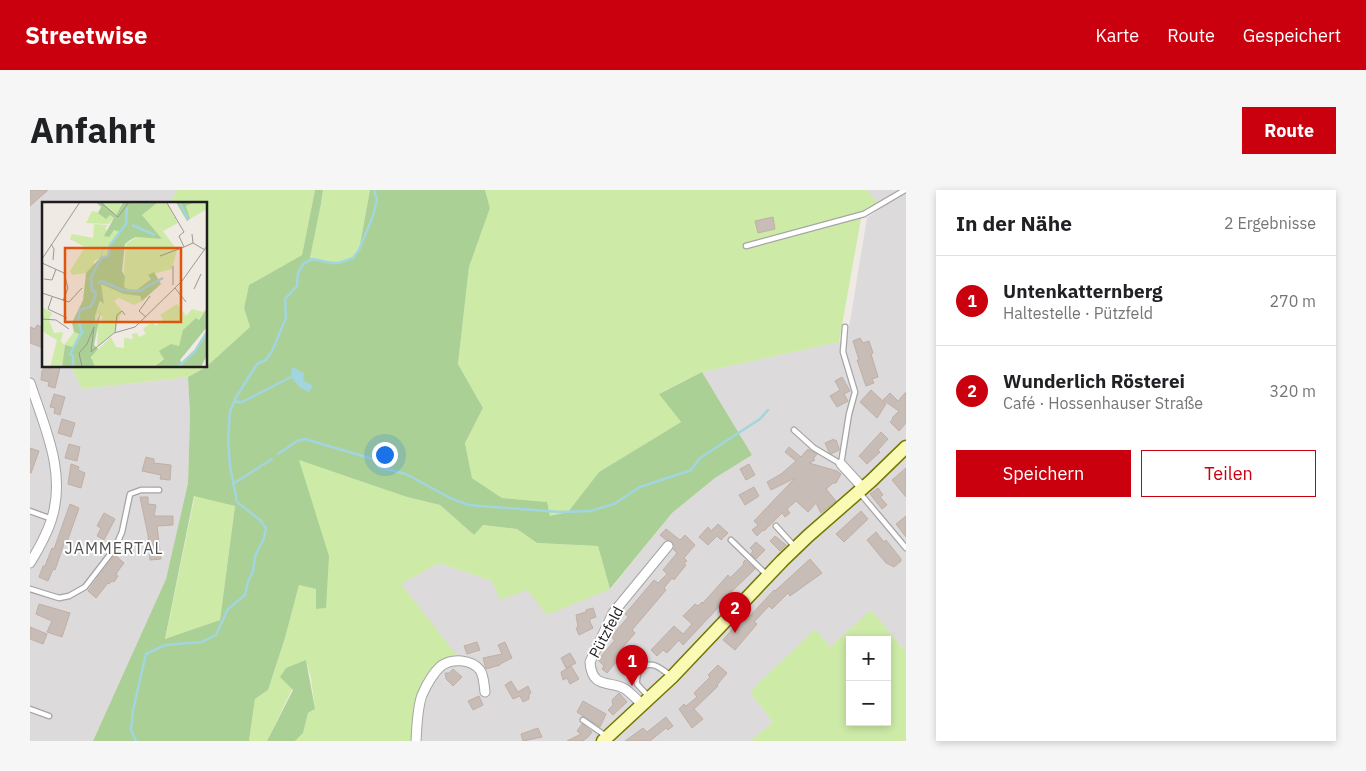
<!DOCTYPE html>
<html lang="de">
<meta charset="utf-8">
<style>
body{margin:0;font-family:"IBM Plex Sans",sans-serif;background:#f6f6f6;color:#202124}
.controls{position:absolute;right:15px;bottom:15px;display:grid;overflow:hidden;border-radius:0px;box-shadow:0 2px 8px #0003}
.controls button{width:45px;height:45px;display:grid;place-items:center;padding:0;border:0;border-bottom:1px solid #e0e0e0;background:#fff;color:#202124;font:25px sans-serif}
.you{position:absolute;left:354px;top:264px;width:18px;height:18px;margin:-12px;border:4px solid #fff;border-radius:50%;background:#1a73e8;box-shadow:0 0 0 8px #1a73e833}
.badge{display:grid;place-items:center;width:32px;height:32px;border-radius:50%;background:#cb000e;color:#fff;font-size:16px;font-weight:700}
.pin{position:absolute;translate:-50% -41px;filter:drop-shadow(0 1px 2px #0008)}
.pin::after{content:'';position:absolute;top:26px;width:18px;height:15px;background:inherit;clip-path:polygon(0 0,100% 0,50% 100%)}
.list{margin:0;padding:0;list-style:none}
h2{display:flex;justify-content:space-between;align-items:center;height:65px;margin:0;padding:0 20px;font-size:21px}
h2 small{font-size:16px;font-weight:400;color:#757577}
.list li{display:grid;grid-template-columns:32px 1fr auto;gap:15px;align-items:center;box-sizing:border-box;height:90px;padding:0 20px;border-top:1px solid #e0e0e0}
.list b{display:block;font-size:19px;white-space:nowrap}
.list p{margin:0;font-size:16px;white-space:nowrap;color:#757577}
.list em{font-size:16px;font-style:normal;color:#757577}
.actions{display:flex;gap:10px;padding:15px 20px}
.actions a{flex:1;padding:11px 0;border:1px solid #cb000e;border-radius:0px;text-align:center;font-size:18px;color:#cb000e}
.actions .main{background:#cb000e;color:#fff}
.map{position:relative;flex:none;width:876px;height:551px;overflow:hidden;border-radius:0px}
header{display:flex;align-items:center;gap:30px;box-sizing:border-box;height:70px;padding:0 25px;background:#cb000e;color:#fff}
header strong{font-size:24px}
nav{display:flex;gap:28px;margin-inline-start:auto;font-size:18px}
.intro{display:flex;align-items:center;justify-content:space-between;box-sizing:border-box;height:120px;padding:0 30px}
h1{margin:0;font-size:35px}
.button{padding:12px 22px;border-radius:0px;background:#cb000e;color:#fff;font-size:18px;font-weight:700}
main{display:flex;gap:30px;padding:0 30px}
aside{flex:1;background:#fff;border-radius:0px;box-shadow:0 2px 8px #0003}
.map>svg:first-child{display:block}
.residential{fill:#dcdadb}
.grass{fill:#cdeba7;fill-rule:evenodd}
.forest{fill:#abd096;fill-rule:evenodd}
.water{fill:#a2d5de}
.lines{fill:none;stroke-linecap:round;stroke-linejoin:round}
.stream{stroke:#a2d5de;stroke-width:2.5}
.building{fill:#c7bcb6;stroke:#c1afa5}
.lane-casing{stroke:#a5a5a5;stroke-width:7}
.street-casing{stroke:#a5a5a5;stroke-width:11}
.secondary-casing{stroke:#737801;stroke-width:15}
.lane{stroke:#fff;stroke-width:4.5}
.street{stroke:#fff;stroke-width:9}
.secondary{stroke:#fbfab5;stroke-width:12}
.labels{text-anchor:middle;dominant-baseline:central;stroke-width:4;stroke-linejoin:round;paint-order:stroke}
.street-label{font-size:15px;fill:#1e1e1e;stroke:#fff}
.neighbourhood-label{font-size:16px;letter-spacing:1px;fill:#515151;stroke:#fff}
.inset-river{fill:none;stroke:#a2d5de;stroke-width:2.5}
.inset-road{fill:none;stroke:#9b9894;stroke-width:1}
.view{fill:#de560d;fill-opacity:0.15;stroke:#de560d;stroke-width:2.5}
.inset-edge{fill:none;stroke:#1e1e1e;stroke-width:2.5}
</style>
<header>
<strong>Streetwise</strong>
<nav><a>Karte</a><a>Route</a><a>Gespeichert</a></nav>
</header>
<div class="intro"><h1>Anfahrt</h1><a class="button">Route</a></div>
<main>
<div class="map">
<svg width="876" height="551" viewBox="0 0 876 551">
<rect width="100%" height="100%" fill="#efeae3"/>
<path class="residential" d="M 0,0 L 147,0 L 140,14 L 14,14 L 14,176 L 41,176 L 52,199 L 158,187 L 160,225 L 158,293 L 136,389 L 63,551 L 0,551 Z
M 837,0 L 876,0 L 876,462 L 841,421 L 800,457 L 785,440 L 720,502 L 743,532 L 720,551 L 390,551 L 394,518 L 401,494 L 370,394 L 409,373 L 462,391 L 497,400 L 581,399 L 642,323 L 685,288 L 722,265 L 672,182 L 817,150 L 837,28 L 851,18 Z"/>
<path class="grass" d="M 147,0 L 285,0 L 272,65 L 219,95 L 214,118 L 220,137 L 176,177 L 158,187 L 52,199 L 41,176 L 176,176 L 176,14 L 140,14 Z
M 293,0 L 340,0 L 329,60 C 316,78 299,71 280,68 L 291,14 Z
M 455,0 L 837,0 L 848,13 L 832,23 L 809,152 L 672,182 L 630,203 L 651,232 L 569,282 L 538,322 L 519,327 L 516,312 L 472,308 L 442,288 L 435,253 L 453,218 L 428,174 L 439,77 L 460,18 Z
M 268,269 L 377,307 L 410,315 L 444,345 L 452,335 L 487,339 L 507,353 L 568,356 L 580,399 L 517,425 L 497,400 L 470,410 L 462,391 L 409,373 L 371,394 L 429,468 L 403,481 L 383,551 L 265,551 L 273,543 L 278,523 L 285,519 L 281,488 L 276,470 L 237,551 L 219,551 L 225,509 L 238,500 L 255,448 L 269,395 L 286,399 L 286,419 L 296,418 L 288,332 Z
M 165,305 L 205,316 L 190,430 L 135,450 Z
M 841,420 L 876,462 L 876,551 L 720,551 L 743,532 L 720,502 L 785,439 L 800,457 ZM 820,450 L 857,450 L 857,532 L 820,532 Z"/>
<path class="forest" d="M 285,0 L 293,0 L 291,14 L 280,68 C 299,71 316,78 329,60 L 340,0 L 455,0 L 460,18 L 439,77 L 428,174 L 453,218 L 435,253 L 442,288 L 472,308 L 517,312 L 520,326 L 538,322 L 569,282 L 651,232 L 629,204 L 672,182 L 722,265 L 685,288 L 642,323 L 580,399 L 568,356 L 507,353 L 487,339 L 453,335 L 444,345 L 410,315 L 377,307 L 269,270 L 299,366 L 296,418 L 286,419 L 286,399 L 269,395 L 255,448 L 238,500 L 225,509 L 219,551 L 63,551 L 136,389 L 158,293 L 160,225 L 158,187 L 176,177 L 220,137 L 214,118 L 219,95 L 272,65 ZM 164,306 L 205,316 L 190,430 L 135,449 Z
M 276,470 L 285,519 L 278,523 L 273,543 L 265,551 L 237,551 L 263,500 L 250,487 L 256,478 Z"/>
<path class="water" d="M 262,177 L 274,183 L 273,190 L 283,196 L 279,202 L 269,197 L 261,187 Z"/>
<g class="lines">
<path class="stream" d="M 204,212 L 212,212 L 261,187
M 248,264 L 267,251 L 275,249 L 346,270 L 348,277 L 376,284 L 420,308 L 438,315 L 530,322 L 560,321 L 584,314 L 610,297 L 661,280 L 670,268 L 730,229 L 738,220
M 203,294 L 242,269
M 106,551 L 101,540 L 103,520 L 116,464 L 135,455 L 172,452 L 186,445 L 198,419 L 215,405 L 218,392 L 223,381 L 225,366 L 234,348 L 236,338 L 230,330 L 207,312 L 200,276 L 198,250 L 200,222 L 205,209 L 227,174 L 236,170 L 242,161 L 256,128 L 255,109 L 267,96 L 268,83 L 274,73 L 283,69 L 301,73 L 309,73 L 323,68 L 329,60 L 343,26 L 347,10 L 344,0"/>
</g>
<path class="building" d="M 0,0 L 18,0 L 0,16 Z
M 743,27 L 745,39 L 728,43 L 725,31 Z
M 7,135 L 14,138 L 14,158 L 0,153 L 0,137 L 5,139 Z
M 830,148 L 833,153 L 839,151 L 843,163 L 841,164 L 848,187 L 842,189 L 844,193 L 836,196 L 827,170 L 829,170 L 823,151 Z
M 23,176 L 30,178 L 25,198 L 18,196 L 19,192 L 11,190 L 12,181 L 15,177 L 22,179 Z
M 812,187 L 820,201 L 814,204 L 818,211 L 807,217 L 800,206 L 810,200 L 805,191 Z
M 841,200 L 856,214 L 847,228 L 830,212 Z
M 876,202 L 876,233 L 869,241 L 860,232 L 863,229 L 862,228 L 869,221 L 853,210 L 860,203 L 868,211 Z
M 24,204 L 35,207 L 30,225 L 24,223 L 25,218 L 20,217 Z
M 32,229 L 45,233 L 41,247 L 28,243 Z
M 851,242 L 858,249 L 848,260 L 850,262 L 837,274 L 829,266 Z
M 804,249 L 804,251 L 806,250 L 809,258 L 809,260 L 801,264 L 799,262 L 795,253 Z
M 39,254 L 50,257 L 47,271 L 35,268 Z
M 759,257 L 771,267 L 778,259 L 780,260 L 787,264 L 783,269 L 785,270 L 779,273 L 807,281 L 811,284 L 806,293 L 803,293 L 796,299 L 806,311 L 791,323 L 786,313 L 778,322 L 766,311 L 757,319 L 760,323 L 755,327 L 752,323 L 734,341 L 733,340 L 727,346 L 722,340 L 728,335 L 724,331 L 765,288 L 741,300 L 737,292 L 751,284 L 766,271 L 755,262 Z
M 0,258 L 9,261 L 1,283 L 0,283 Z
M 116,267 L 124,269 L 124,273 L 141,275 L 140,290 L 130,289 L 131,285 L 112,281 Z
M 41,274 L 49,277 L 48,280 L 55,283 L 51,298 L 38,294 Z
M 719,274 L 725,285 L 716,290 L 710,279 Z
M 876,278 L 876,307 L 862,290 Z
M 724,297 L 729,306 L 715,315 L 709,305 Z
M 848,298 L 853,305 L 850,307 L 857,315 L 852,319 L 840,304 Z
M 110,307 L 118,307 L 118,314 L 126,315 L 124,326 L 143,326 L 143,335 L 127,336 L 131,369 L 120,370 L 118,345 Z
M 40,314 L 49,318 L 37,352 L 35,351 L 25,380 L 23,379 L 18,391 L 9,387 L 13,376 L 15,376 L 22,358 L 24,359 Z
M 831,321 L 838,329 L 814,352 L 806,344 Z
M 74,323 L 85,329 L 74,350 L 67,346 L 71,338 L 67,336 Z
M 876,326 L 876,347 L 866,334 Z
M 688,334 L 698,343 L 691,350 L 687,346 L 678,355 L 669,347 L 678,337 L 681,341 Z
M 636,339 L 650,350 L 655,345 L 665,355 L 654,368 L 657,371 L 654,373 L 656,375 L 644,390 L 642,388 L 634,398 L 636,400 L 602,440 L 605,443 L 588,463 L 591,466 L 577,483 L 572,479 L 574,476 L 568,470 L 585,450 L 581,447 L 598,427 L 595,424 L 624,390 L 628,393 L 637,384 L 633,380 L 647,363 L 643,359 L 645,357 L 642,352 L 636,350 L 630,345 Z
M 846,342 L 854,352 L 856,350 L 871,369 L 871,371 L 864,377 L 856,373 L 837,350 Z
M 745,346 L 756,355 L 750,361 L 740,351 Z
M 726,352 L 735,360 L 726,369 L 721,364 L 723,361 L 720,358 Z
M 85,365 L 94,373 L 88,381 L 86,385 L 88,386 L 84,392 L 82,391 L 79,394 L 78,393 L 66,408 L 58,401 Z
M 780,369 L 792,383 L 760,406 L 758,403 L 742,419 L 739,416 L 724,432 L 727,434 L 705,460 L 693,450 L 716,423 L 720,426 L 744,400 L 745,401 Z
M 715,370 L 725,379 L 698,405 L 699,406 L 653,455 L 649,450 L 637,463 L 633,460 L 627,466 L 621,460 L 644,436 L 653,444 L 662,434 L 653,426 L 665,414 L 668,416 L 672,412 L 673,413 L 698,385 L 700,388 L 714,374 L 713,373 Z
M 9,414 L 40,423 L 32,447 L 17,442 L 22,431 L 6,424 Z
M 563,418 L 566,427 L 560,429 L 560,432 L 563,438 L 549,445 L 546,438 L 548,437 L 546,425 L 556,422 L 556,420 Z
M 0,437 L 17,444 L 13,454 L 0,449 Z
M 447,452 L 450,460 L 437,464 L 434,456 Z
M 475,452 L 482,468 L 470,474 L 470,475 L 456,479 L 453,468 L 472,464 L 468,455 Z
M 540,463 L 546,473 L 536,478 L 531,468 Z
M 688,475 L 697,483 L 687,495 L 688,496 L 684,500 L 664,519 L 673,529 L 662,538 L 649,519 L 654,514 L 656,516 L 667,507 L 664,503 L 680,487 L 678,485 Z
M 541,476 L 549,489 L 540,494 L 537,488 L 533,490 L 531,482 Z
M 423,479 L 432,487 L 423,496 L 416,489 L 415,483 L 419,483 Z
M 481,491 L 488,502 L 498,496 L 501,503 L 499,504 L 499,509 L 493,512 L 490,506 L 483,509 L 475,495 Z
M 589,503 L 597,512 L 583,525 L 578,520 L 583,515 L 582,510 Z
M 449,506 L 453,515 L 443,520 L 438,511 Z
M 553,511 L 576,524 L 570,537 L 547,522 Z
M 636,527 L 643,536 L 638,540 L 636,538 L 620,551 L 595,551 L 613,538 L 617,542 Z
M 552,534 L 562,542 L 558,547 L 553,551 L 537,551 L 551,544 L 547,541 Z
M 508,538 L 512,547 L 493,551 L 491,544 Z"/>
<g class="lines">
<g class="lane-casing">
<path id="lane" d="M 716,56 L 834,24 L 875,0
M 764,240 L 784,258 L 811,274
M 811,274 L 819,224 L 825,202 L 813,162 L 815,137
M 829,302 L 876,358
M 0,321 L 22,329
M 746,336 L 765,357
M 701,350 L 738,386
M 0,399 L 29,408 L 39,406 L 55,397 L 85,358 L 92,342 L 100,304 L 111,300 L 129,300
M 619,507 L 607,494 C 606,484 611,473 623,475 C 629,476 635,482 640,485
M 0,519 L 19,526
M 553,530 L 576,546"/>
</g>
<g class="street-casing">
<path id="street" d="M 0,193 C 15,238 37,284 21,331 C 16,346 8,360 0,373
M 811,274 L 833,298
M 613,515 C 607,510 601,503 595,499 C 580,490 562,500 560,472 L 583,423 L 638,356
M 386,551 C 387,536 387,519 392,505 C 396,496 403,483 411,476 C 422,468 441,469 450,480 C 454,486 454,495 455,502"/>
</g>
<g class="secondary-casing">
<path id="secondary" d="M 573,551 L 642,487 L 752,371 L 778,346 L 841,291 L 876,257"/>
</g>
<use href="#lane" class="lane"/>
<use href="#street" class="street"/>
<use href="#secondary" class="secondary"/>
</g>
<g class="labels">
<g class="street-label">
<text transform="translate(576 442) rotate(-62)">Pützfeld</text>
</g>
<g class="neighbourhood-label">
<text x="84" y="358">JAMMERTAL</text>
</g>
</g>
<g transform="translate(12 12)">
<rect width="165" height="165" fill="#efeae3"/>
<path d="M 60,0 L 76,0 L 81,5 L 74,14 ZM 116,0 L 124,0 L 136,21 L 121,29 L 135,48 L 130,67 L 107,73 L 109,77 L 92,90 L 81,85 L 81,80 L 84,42 L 95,35 L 120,37 L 100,13 ZM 153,0 L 165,0 L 165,10 L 163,8 L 148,17 L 144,4 ZM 50,9 L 68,13 L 72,16 L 67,22 L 44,21 ZM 52,22 L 66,23 L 63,26 L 67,31 L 76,27 L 76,35 L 69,41 L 66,55 L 60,55 L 61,41 L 59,55 L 52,59 L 52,64 L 44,71 L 30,73 L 28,69 L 43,45 L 28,37 L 30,32 L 51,36 ZM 58,82 L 98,94 L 100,99 L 92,103 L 77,96 L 72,99 L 80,109 L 72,130 L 55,145 L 56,122 L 61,115 L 56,111 L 53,122 L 53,114 L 59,99 L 62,102 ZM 135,102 L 144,114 L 150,107 L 161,110 L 165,106 L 138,142 L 112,165 L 53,165 L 50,161 L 50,153 L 69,135 L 74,145 L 82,146 L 82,136 L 91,137 L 90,132 L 95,131 L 97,135 L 104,132 L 101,127 L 110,120 L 114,124 L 121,117 L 118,113 ZM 0,105 L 10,111 L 7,118 L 12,131 L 21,130 L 19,139 L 22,143 L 32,130 L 37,131 L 31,146 L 23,143 L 20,165 L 8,165 L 15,138 L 0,129 Z" fill="#cdeba7"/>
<path d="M 54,0 L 60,0 L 74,14 L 81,0 L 116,0 L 100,13 L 120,37 L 94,35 L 88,38 L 83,42 L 80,69 L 83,75 L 82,85 L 92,90 L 109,77 L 106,73 L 112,70 L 119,82 L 100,99 L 98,94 L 82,92 L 59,82 L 62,102 L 58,99 L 53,114 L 53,122 L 59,109 L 52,143 L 56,147 L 49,155 L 53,165 L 20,165 L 23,143 L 31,145 L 37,132 L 32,130 L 30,121 L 41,98 L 44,71 L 59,55 L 61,40 L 60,55 L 66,55 L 69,41 L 78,30 L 72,28 L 67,35 L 62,34 L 72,16 L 68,13 L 64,17 L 56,11 L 59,5 ZM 134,0 L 153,0 L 144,4 L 148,17 L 145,19 ZM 165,106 L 165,125 L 138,158 L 140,161 L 153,148 L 165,128 L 165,153 L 159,165 L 112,165 L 122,157 L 117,149 L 129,142 L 137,144 L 141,128 L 154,116 L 157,118 Z" fill="#abd096"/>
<path class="inset-river" d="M 137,0 L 146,17M 90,23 L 113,33M 56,81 L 59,79 L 81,88 L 97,89 L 121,76M 31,165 L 31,154 L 28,152 L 40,130 L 36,118 L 38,108 L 48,105 L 51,100 L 54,91 L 50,88 L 49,76 L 59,56 L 66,54 L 68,43 L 84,22 L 85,5M 136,165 L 153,149 L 165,130"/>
<path class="inset-road" d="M 58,0 L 76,15 L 87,0M 125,1 L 142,30 L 137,34 L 142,45 L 151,41M 150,32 L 151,41 L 163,48M 9,42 L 12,47 L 11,58M 118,54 L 142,45M 0,57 L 38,0M 0,61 L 22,71 L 26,86 L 21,99M 2,77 L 10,78 L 14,67M 131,83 L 131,64M 133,86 L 144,100M 152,87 L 159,72M 0,91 L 27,100 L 40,86M 10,95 L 6,107 L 25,116M 104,115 L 97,109 L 108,94M 0,117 L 14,118 L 27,127M 73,131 L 75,113 L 80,109 L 83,113M 49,150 L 72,131 L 93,125 L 140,79 L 165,44M 40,165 L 37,151 L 45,142 L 52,125 L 49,150"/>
<path class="view" d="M 23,46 L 139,46 L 139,120 L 23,120 Z"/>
<rect width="165" height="165" class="inset-edge"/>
</g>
</svg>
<div class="controls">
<button>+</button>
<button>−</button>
</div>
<div class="you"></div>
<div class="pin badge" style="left:602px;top:496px">1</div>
<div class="pin badge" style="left:705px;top:443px">2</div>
</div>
<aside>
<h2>In der Nähe<small>2 Ergebnisse</small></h2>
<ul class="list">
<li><span class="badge">1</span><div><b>Untenkatternberg</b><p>Haltestelle · Pützfeld</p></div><em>270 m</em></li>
<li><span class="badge">2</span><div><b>Wunderlich Rösterei</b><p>Café · Hossenhauser Straße</p></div><em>320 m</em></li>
</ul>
<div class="actions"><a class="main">Speichern</a><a>Teilen</a></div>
</aside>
</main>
